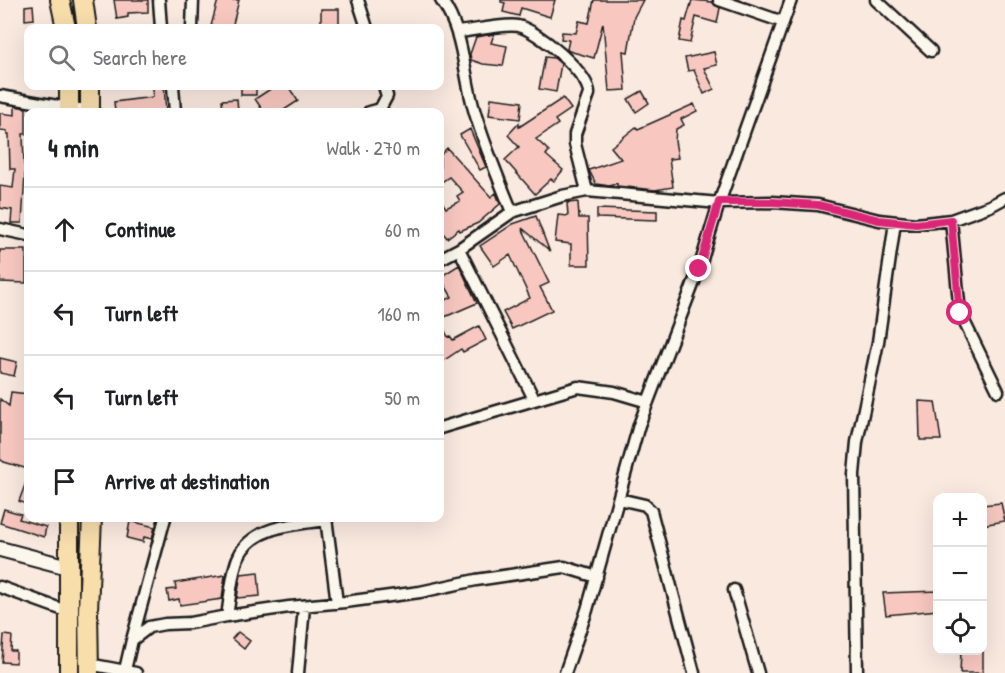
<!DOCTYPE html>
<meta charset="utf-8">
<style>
body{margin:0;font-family:"Patrick Hand",sans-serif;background:#f6f6f6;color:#202124}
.controls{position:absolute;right:18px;bottom:18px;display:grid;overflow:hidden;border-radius:12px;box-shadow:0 6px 24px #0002}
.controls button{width:54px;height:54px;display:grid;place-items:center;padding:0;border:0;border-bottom:2px solid #e0e0e0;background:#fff;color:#202124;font:30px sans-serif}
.stop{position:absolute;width:18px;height:18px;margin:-14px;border:4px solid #db2777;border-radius:50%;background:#fff}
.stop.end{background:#db2777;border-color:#fff;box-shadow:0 2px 6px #0008}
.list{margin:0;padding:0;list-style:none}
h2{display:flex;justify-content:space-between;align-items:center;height:78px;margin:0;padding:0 24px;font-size:26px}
h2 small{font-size:20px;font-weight:400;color:#757577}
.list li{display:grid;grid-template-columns:39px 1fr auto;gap:18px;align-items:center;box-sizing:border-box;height:84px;padding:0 24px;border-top:2px solid #e0e0e0}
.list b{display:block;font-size:22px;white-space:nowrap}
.list em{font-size:20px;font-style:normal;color:#757577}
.icon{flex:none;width:33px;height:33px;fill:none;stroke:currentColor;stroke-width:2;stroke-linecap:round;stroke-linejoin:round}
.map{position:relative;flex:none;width:1005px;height:673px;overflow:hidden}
.search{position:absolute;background:#fff;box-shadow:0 6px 24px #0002;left:24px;top:24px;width:420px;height:66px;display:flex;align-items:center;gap:15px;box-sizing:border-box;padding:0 21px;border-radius:12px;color:#757577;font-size:22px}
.panel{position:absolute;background:#fff;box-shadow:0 6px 24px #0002;left:24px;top:108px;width:420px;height:414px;border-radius:12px}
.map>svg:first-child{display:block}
.building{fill:#f8c8c0;stroke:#1c1c1c;stroke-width:1.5}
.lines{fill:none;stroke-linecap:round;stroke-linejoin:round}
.minor-casing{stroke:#1c1c1c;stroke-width:15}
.tertiary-casing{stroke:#1c1c1c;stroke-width:18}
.primary-casing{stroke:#1c1c1c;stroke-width:22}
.minor{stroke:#fbf7ec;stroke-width:10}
.tertiary{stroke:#fbf7ec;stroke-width:14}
.primary{stroke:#f8deab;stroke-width:18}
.route{stroke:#db2777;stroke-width:8}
</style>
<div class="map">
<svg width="1005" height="673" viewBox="0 0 1005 673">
<rect width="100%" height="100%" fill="#fae9df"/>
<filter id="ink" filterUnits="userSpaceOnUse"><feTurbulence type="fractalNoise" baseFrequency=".0167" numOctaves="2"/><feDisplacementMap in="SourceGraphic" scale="12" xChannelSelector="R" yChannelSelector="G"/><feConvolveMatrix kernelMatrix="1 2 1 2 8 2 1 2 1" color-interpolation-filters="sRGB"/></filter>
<g filter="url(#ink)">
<path class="building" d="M 114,0 L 148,0 L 148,12 L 128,13 L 128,17 L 117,19 Z
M 218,0 L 239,0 L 232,28 L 211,26 Z
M 501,0 L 555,0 L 550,17 L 521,8 L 519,16 L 503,12 L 505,3 L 501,2 Z
M 594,0 L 643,0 L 634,17 L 628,52 L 623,51 L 626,90 L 609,91 L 603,23 L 594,58 L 569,51 L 567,49 L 569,40 L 561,39 L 562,32 L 576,33 L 579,21 L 589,23 Z
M 692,0 L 712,2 L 720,8 L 717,23 L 696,17 L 690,43 L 679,41 L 683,20 L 686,21 Z
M 33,5 L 34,19 L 25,20 L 25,6 Z
M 321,9 L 339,9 L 339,25 L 321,25 Z
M 494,34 L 491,43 L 507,46 L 503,66 L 483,64 L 471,60 L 470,54 L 476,37 Z
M 714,52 L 717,65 L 704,68 L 714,89 L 704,94 L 694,70 L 688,71 L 685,58 Z
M 545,57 L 554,58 L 561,64 L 556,92 L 539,89 Z
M 153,86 L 164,86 L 166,112 L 115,112 L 114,102 L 153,97 Z
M 241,86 L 256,86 L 256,95 L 241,95 Z
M 275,86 L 288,86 L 298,101 L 281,112 L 264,112 L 255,99 Z
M 642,91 L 649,103 L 636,112 L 628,99 Z
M 491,98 L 522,102 L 520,119 L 489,115 Z
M 563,98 L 571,109 L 555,120 L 558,124 L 536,139 L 549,151 L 546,155 L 563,170 L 554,181 L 551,179 L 535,194 L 505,160 L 519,147 L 508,135 L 519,123 L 519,127 Z
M 237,99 L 238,112 L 223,112 L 222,100 Z
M 694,104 L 697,111 L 681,119 L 684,125 L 676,129 L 675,141 L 678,158 L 669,159 L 673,187 L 655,190 L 617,186 L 617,183 L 610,186 L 596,184 L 589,170 L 621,159 L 611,147 L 636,127 L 638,129 Z
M 15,106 L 26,108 L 26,134 L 23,134 L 24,165 L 28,166 L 28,175 L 25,174 L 22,223 L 11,223 L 12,210 L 0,208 L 0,186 L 13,188 L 15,169 L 10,169 L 9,134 L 7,134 L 7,131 L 0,130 L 0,113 L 15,115 Z
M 470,129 L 486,167 L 480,170 L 460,135 Z
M 447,148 L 491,197 L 496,193 L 500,204 L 478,223 L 460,231 L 459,229 L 447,238 L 440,229 L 443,227 L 440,223 L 440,199 L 446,208 L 460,201 L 457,196 L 463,192 L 449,177 L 440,183 L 440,155 Z
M 578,202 L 579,218 L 588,218 L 589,265 L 571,265 L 571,244 L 555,242 L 558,215 L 568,216 L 567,203 Z
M 597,209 L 657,211 L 657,220 L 597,218 Z
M 536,216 L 549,250 L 522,228 L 549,283 L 540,287 L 552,310 L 512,329 L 503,312 L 530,298 L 510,255 L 494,266 L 480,246 L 513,224 Z
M 0,250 L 26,250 L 26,283 L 0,282 Z
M 459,265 L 477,303 L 440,319 L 440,303 L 452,297 L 440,277 Z
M 440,321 L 448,337 L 450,336 L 453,340 L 479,326 L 486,340 L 463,352 L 461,349 L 440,363 Z
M 0,358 L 17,362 L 14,376 L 0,373 Z
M 11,392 L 28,394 L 28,469 L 4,462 L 0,459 L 0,399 L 9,406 Z
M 919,401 L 935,402 L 941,440 L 920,440 Z
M 28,477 L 28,505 L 19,501 Z
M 1001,503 L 1005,521 L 982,525 L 982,505 Z
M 4,509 L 21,514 L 19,519 L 46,527 L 44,537 L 0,523 Z
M 130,521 L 155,527 L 152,539 L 144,537 L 143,542 L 127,538 Z
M 258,572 L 260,596 L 237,598 L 241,574 Z
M 225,575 L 222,599 L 180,605 L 179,599 L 169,601 L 167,590 L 176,589 L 175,583 Z
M 938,591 L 938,610 L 886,615 L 883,593 Z
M 238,632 L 250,641 L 244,649 L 232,639 Z
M 4,635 L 12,636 L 11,651 L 16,651 L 16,663 L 2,662 Z
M 961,651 L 983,651 L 983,673 L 960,673 Z"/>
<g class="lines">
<g class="minor-casing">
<path id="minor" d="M 159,0 L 161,28
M 358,0 L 367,28
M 441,0 C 465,33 463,75 475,113 C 485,147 499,180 512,212
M 719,0 L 783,22
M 876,0 L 931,51
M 192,28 L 193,0
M 458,32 C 472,31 506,23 518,26 C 537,30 590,74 589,94 L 575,134 L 575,144 L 587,191
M 173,86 L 175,112
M 0,96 L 69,108 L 90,110
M 369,112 L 380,109 L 387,96 L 384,86
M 951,220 L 960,313 L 998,391
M 0,229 L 28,235
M 459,249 L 534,399
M 440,259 L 459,249 L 512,212 L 562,196 L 587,191 L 719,203 L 772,202 L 818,205 L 879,220 L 916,224 L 951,220 L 990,206 L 1005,198
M 440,428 L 578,387 L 614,392 L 648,402
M 619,499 L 645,505 L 651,511 L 694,673
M 326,518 L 337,603
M 0,587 L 69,612
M 734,590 L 758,673
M 227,616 C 230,600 232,569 239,556 C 253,525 298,524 327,520
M 132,640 L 165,518
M 89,664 L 136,673
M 125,670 L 132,640 L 149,627 L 165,624 L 190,623 L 227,616 L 289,607 L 345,602 L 420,592 L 476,580 L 564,567 L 597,577
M 298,673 L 304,607
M 565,673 L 587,610 L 639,425 L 699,269 L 719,203 L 791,0
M 857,673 L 854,474 L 857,442 L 878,342 L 895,222"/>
</g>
<g class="tertiary-casing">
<path id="tertiary" d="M 0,549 L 68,567"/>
</g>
<g class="primary-casing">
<path id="primary" d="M 60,0 L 66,28
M 83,0 L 87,28
M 69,86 L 69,112
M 90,86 L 90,112
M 69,518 L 69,673
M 89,673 L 88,610 L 92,518"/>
</g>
<use href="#minor" class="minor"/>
<use href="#tertiary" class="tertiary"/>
<use href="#primary" class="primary"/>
</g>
</g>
<g class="lines" filter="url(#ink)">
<path class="route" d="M 699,269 L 719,202 L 772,202 L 818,205 L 879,220 L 916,224 L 951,220 L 960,313"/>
</g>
</svg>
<div class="controls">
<button>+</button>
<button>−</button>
<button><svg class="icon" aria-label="locate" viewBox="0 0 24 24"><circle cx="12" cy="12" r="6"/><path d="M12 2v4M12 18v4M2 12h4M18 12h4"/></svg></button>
</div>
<div class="stop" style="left:960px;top:313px"></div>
<div class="stop end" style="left:699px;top:269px"></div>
<div class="search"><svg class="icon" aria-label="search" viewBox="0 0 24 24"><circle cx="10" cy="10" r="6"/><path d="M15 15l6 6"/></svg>Search here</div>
<section class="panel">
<h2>4 min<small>Walk · 270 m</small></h2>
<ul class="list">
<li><svg class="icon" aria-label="ahead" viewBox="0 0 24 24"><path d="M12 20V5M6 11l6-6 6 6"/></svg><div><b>Continue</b></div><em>60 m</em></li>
<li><svg class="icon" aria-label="left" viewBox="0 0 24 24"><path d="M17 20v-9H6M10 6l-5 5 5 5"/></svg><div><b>Turn left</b></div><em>160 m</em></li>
<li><svg class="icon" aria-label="left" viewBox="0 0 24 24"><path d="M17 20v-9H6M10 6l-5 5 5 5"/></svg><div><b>Turn left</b></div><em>50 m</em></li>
<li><svg class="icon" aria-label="arrive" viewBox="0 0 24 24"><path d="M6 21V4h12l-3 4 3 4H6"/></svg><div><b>Arrive at destination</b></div></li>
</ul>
</section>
</div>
